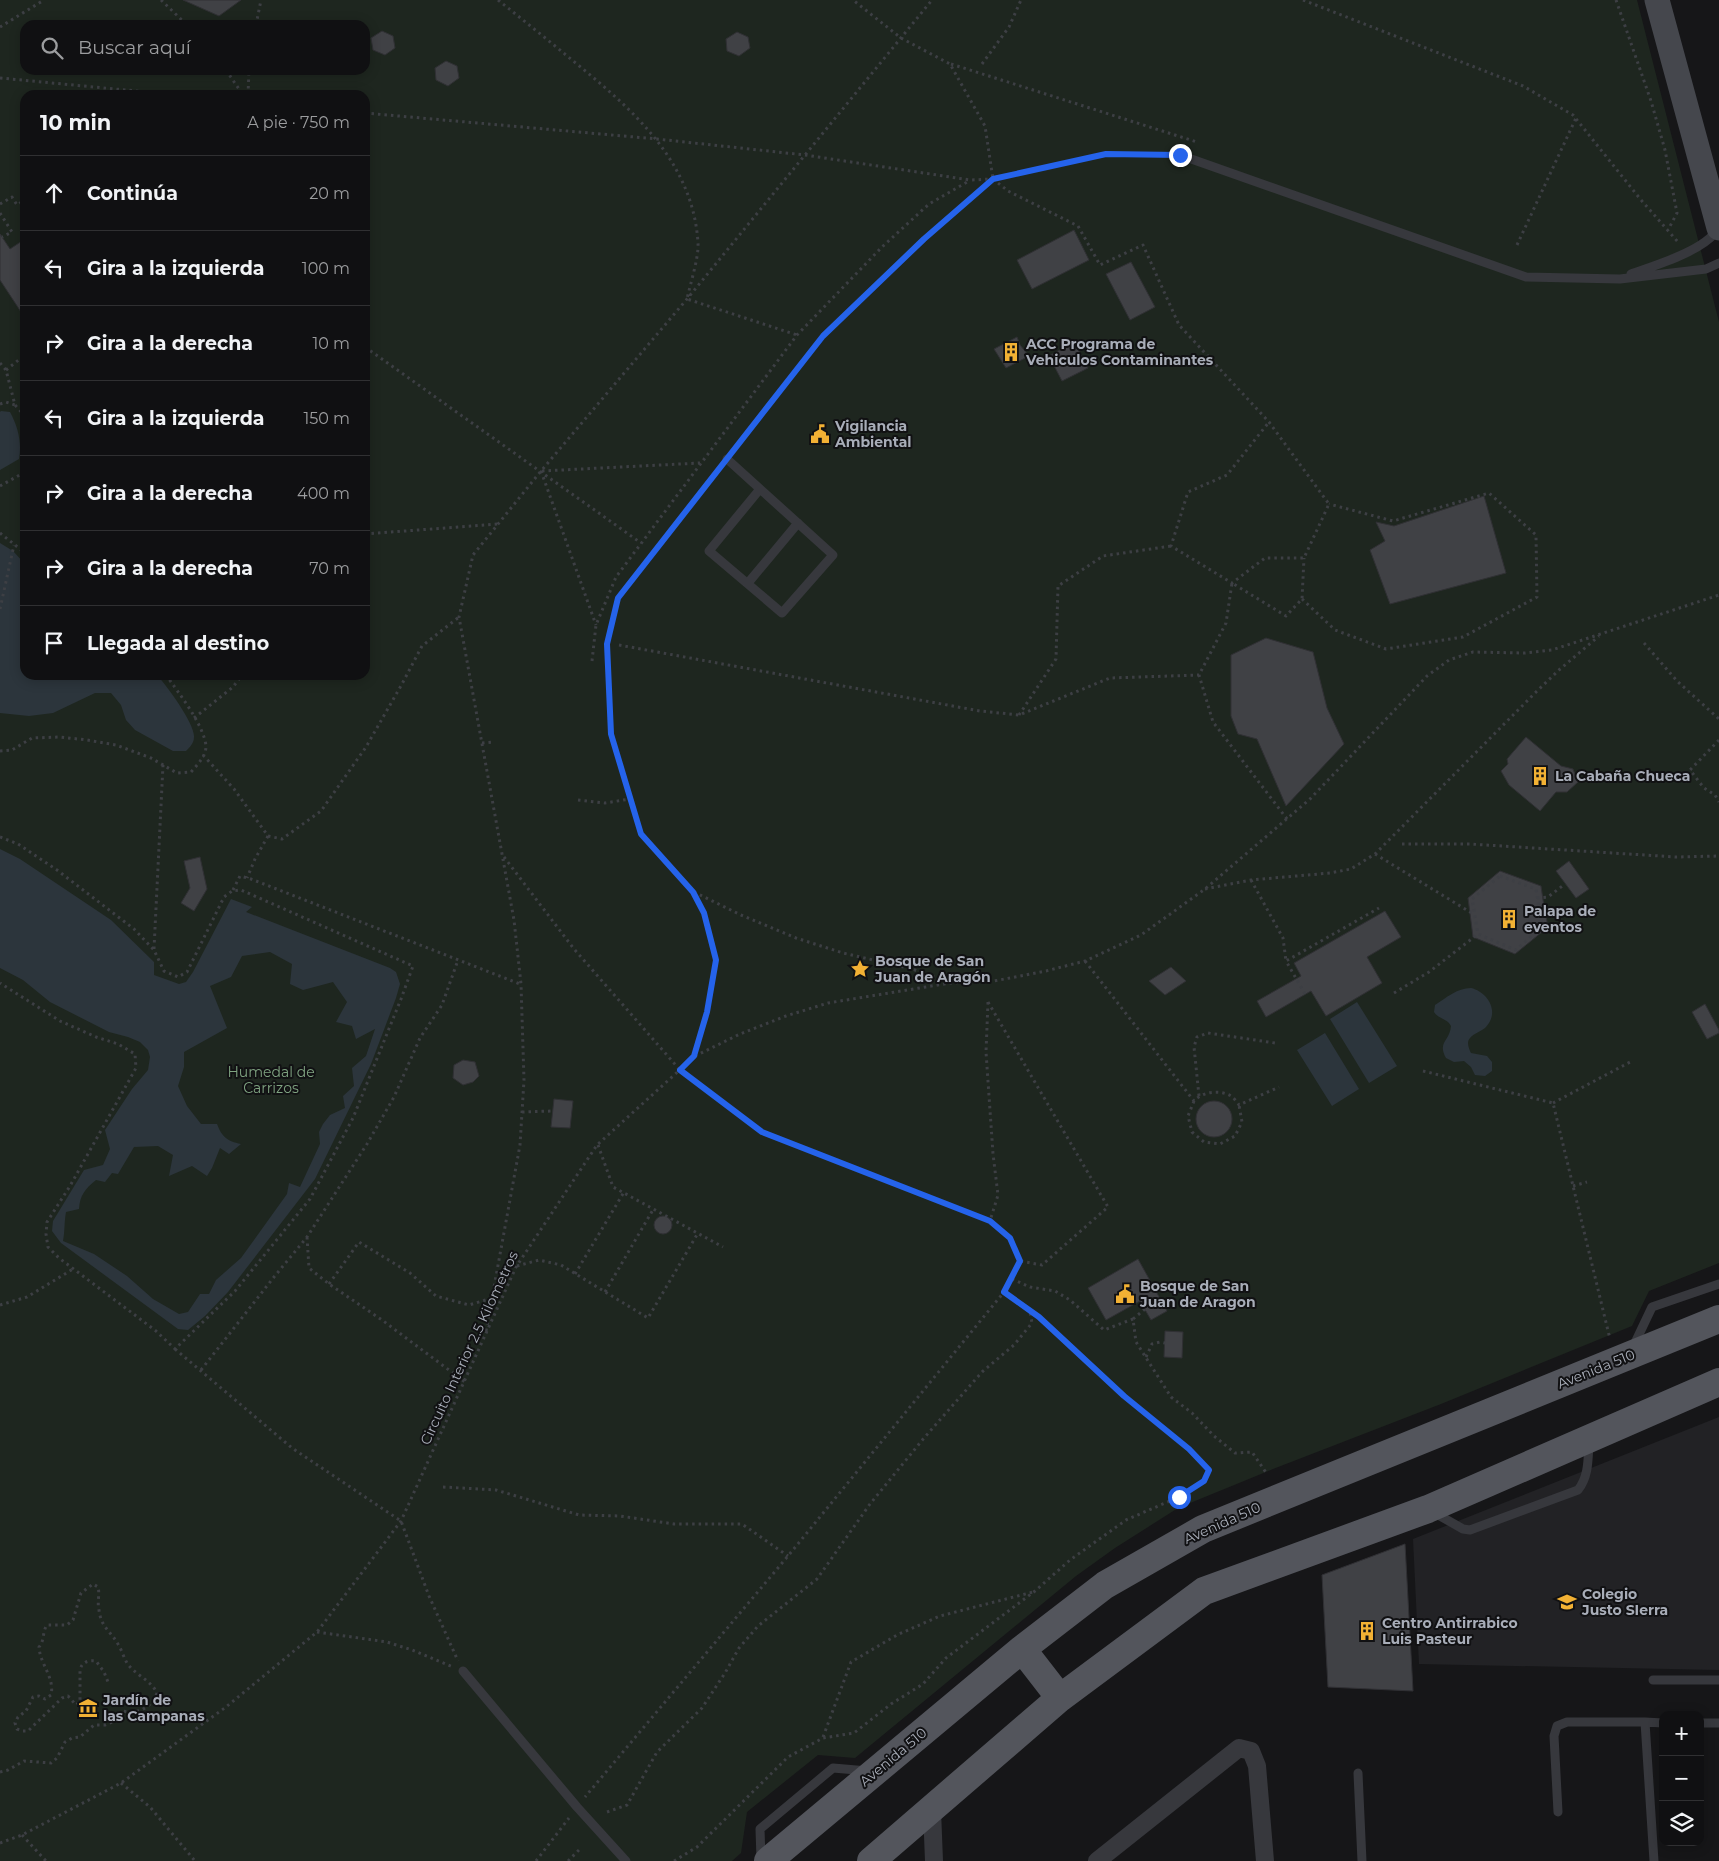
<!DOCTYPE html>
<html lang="es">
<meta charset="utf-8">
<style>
body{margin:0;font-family:Montserrat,sans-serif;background:#1e1e20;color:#f1f3f6}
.controls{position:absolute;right:15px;bottom:15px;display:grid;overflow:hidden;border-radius:10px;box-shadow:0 2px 12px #0003}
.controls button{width:45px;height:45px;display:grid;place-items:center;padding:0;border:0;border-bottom:1px solid #303032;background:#101012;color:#f1f3f6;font:25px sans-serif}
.stop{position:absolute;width:15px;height:15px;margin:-11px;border:4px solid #2563eb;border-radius:50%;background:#fff}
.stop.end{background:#2563eb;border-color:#fff;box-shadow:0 1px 5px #0008}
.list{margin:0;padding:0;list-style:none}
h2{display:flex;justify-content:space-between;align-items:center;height:65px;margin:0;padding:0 20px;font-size:21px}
h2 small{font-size:16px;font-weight:400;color:#9c9d9f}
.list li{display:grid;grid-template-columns:32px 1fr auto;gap:15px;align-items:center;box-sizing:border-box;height:75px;padding:0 20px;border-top:1px solid #303032}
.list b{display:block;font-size:19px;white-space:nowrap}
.list em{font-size:16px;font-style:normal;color:#9c9d9f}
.icon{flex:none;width:28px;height:28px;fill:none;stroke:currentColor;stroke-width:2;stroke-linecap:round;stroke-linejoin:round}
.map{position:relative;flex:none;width:1719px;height:1861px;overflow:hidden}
.search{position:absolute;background:#101012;box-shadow:0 2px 12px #0003;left:20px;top:20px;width:350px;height:55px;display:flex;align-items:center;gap:12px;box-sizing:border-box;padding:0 18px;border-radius:15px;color:#9c9d9f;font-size:19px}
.panel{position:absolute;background:#101012;box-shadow:0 2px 12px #0003;left:20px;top:90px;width:350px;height:590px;border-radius:15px}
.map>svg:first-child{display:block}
.built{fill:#222225}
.green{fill:#1e261f;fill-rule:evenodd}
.water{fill:#2c353c;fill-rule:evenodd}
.building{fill:#404145;stroke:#303034}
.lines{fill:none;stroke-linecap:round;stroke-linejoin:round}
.path{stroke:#3d3f44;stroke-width:3;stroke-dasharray:2.5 4;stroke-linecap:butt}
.service{stroke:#37383d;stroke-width:9}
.minor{stroke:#37383d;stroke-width:18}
.secondary{stroke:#45474d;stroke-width:25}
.primary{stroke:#53555c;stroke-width:28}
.route{stroke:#2563eb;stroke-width:6}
.labels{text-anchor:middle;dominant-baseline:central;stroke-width:4;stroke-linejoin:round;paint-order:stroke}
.poi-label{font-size:14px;font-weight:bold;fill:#a8adb8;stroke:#111113;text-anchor:start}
.park-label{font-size:14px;fill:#7fa381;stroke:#111113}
.street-label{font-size:14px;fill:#a8adb8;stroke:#111113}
</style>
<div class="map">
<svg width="1719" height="1861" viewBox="0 0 1719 1861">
<rect width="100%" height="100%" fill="#161618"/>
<path class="built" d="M 1719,1417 L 1719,1670 L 1419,1664 L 1413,1539 Z"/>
<path class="green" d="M 0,0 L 1637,0 L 1719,322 L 1719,1263 L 1649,1291 L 1632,1326 L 1441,1404 L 1273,1469 L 1178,1508 L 1115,1548 L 1076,1576 L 855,1758 L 818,1755 L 747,1812 L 741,1853 L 732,1861 L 0,1861 ZM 25,25 L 365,25 L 365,70 L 25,70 ZM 25,95 L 365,95 L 365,675 L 25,675 Z"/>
<path class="water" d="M 1,411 L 10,412 C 18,427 22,442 19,459 L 0,470 L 0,412 Z
M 0,543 L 13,551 L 25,564 L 25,675 L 157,675 C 167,686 195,724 194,737 C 194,743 190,747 186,751 L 173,751 L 135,730 L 126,720 L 121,705 L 111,693 L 95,693 L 53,713 L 29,716 L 0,713 Z
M 0,849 L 20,859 L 111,920 L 154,962 L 154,975 L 179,984 L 186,982 L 193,972 L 231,899 L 252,907 L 246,912 L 390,968 L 396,972 L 400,984 L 396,998 L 371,1064 L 315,1179 L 228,1292 L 205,1316 L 188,1330 L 178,1329 L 61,1243 L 52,1231 L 53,1221 L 84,1170 L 103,1165 L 110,1149 L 105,1130 L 132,1089 L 148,1070 L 150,1057 L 148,1050 L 140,1042 L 128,1037 L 109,1032 L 50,1002 L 23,980 L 0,968 ZM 270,952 L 292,964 L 290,984 L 303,990 L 333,982 L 347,1002 L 336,1022 L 352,1026 L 356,1039 L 375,1029 L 366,1056 L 352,1068 L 354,1086 L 343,1096 L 345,1108 L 330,1115 L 323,1124 L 319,1132 L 320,1144 L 300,1187 L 289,1183 L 287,1194 L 241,1258 L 216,1280 L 209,1294 L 200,1294 L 188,1312 L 179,1314 L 153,1299 L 127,1276 L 94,1254 L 63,1241 C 65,1231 64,1223 66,1212 L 79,1209 C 80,1195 85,1189 96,1180 L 105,1182 L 112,1173 L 118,1174 L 134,1147 L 158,1146 L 173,1155 L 169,1176 L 192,1166 L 207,1176 L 212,1168 L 220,1148 L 229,1154 L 241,1144 C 227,1141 222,1137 217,1124 L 201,1124 L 187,1106 L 178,1086 L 184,1067 L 184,1052 L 227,1028 L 210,986 L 231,977 L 242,956 Z
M 1471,988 C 1488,992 1500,1012 1486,1027 C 1482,1031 1474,1033 1470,1038 C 1466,1042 1469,1049 1471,1053 L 1487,1056 L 1492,1062 L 1492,1071 L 1485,1076 L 1475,1075 L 1471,1067 L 1464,1061 L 1454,1062 L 1446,1058 C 1437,1042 1450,1041 1451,1026 C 1447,1018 1438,1019 1434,1012 L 1435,1005 C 1446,998 1457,988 1471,988 Z
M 1357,1002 L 1397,1066 L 1369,1083 L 1330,1019 Z
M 1325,1033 L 1359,1089 L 1332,1106 L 1297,1050 Z"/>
<path class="building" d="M 183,0 L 241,0 L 219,16 Z
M 382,31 L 393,36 L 395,48 L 385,55 L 373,50 L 371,38 Z
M 737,32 L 748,37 L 750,48 L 739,56 L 727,51 L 726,39 Z
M 446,61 L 457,66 L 459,78 L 448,86 L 436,80 L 435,68 Z
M 1074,230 L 1089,260 L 1032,289 L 1017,260 Z
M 0,234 L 10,249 L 25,239 L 25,318 L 0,280 Z
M 1131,262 L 1155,307 L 1130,320 L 1106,274 Z
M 1017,337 L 1020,345 L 1029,356 L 1006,368 L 994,349 Z
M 1074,342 L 1088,368 L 1062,381 L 1049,356 Z
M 1484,496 L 1506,573 L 1390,604 L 1370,550 L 1385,541 L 1376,522 L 1394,526 Z
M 1266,638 L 1313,652 L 1327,708 L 1344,744 L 1286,806 L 1257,739 L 1238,734 L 1231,716 L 1231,655 Z
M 1526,737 L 1561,766 L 1573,769 L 1578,782 L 1567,792 L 1556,792 L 1540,811 L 1509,785 L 1501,771 L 1508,764 L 1507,759 Z
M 200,857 L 207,889 L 194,911 L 181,903 L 190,888 L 184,861 Z
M 1569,861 L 1589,889 L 1576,898 L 1556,871 Z
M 1500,871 L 1541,886 L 1543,900 L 1548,927 L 1515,954 L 1473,937 L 1468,898 Z
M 1385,911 L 1401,937 L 1367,957 L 1382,983 L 1326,1016 L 1311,991 L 1266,1017 L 1257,1001 L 1301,976 L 1294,963 Z
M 1171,967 L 1186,981 L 1165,995 L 1149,981 Z
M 1705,1004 L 1719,1030 L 1719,1033 L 1707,1039 L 1692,1012 Z
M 463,1060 L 475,1062 L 479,1076 L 473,1082 L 463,1085 L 453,1078 L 454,1065 Z
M 554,1099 L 573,1101 L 570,1128 L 551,1127 Z
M1196 1119a18 18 0 1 1 36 0a18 18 0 1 1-36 0Z
M654 1225a9 9 0 1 1 18 0a9 9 0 1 1-18 0Z
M 1138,1259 L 1167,1311 L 1151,1320 L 1140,1301 L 1106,1320 L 1088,1288 Z
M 1165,1331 L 1183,1332 L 1182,1358 L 1164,1357 Z
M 1405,1544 L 1413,1691 L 1328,1687 L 1322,1575 Z"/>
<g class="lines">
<path class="path" d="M 161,0 L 187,25
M 498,0 C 523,20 548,40 572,60 C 632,109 693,161 698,243 C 699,257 690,285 687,299 L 797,335
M 1303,0 L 1523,86 L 1573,115 L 1641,200 L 1678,242
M 1616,0 L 1651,101 L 1665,150 L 1677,213 L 1668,230
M 256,25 L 261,0
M 0,27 L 44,0
M 951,64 L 1197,142
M 982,64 L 1009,27 L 1021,0
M 226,70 L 243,95
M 0,78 L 178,95
M 248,95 L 249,70
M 365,113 L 657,139 L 805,155 L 970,180 L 993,179 L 1106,154 L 1169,155
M 993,179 L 1008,191 L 1078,226 L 1100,265 L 1143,245 L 1179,325 L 1269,422 L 1329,504 L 1304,558 L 1265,558 L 1232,583 L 1171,546 L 1188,492 L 1227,475 L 1269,422
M 0,204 L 12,197 L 17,205 L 25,200
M 0,213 L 12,232 L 2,237
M 1517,245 L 1576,118
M 365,347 L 641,543
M 0,363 L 6,370 L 15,405 L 25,416
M 6,370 L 25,355
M 0,404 L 6,402 L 15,405
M 735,449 L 823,336 L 924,239 L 993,179 L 985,126 L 950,64 L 901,38 L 853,0
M 541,471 L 596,625
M 542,471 L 700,463
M 25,474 L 22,494 L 25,524
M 0,486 L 25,472
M 0,533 L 25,553
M 365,534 L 498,524
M 1302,599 L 1335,630 L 1386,649 L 1463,637 L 1537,597 L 1536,535 L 1489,493 L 1393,521 L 1329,504
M 0,609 L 14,545
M 1644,643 L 1677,681 L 1719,719
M 619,645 L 980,711 L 1019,715 L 1110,678 L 1199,675
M 592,661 L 596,625 L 616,577 L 797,335 L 882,247 L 929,204 L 969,181
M 1019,715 L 1056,659 L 1058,586 L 1103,556 L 1171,546
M 194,718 L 233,687 L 242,675
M 1719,740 L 1690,770 L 1704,788 L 1715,795 L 1719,802
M 482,743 L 493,742
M 0,751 L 12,750 L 32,738 L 60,737 L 87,740 L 116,745 L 151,758 L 177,773 L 191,772 C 198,764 206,756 206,746 C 204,725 178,692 166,675
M 203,755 L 234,789 L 268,836 L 255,859 L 247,878
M 578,800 L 605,803 L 630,799
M 1287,819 L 1213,722 L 1199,675 L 1226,623 L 1232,583 L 1286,616 L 1302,599 L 1304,558
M 268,836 L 282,839 L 321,811 L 366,747 L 402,684 L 422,646 L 459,617
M 0,837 L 18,844 L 57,870 L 134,929 L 154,950 L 164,971 L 178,977 L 187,972 L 224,897 L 232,891 L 241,890 L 413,966 L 401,999 L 353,1118 L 310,1199 L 235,1291 L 175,1349 L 156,1331 L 59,1258 L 48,1247 L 46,1234 L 47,1222 L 70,1186 L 136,1068 L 135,1054 L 118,1044 L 96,1037 L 60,1021 L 0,983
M 1402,844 L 1470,844 L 1676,857 L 1719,856
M 1375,854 L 1470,912 L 1474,912
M 504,857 L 574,949 L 680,1070 L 762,1133 L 990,1221 L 1010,1238 L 1020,1261 L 1004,1292 L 788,1556 L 585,1797
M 1500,876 L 1536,889 L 1542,927 L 1516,950 L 1478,934 L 1472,899 Z
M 1251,880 L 1283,938 L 1286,961
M 1205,889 L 1251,880 L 1330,873 L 1351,869 L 1375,854 L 1535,693 L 1559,670 L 1599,636
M 233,890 L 240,876 L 251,879 L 520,984
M 694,892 L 741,915 L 796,938 L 843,953 L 912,969 L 948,982
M 1537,898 L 1548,897 L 1565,884
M 154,949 L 163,765
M 1085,961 L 1194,1101 C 1202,1092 1219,1089 1231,1096 C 1234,1098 1237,1102 1239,1105 L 1279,1087
M 1394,993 L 1429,972 L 1478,934
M 1305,994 L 1286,961 L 1379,908
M 988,1002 L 1108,1207 L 1042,1265 L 1020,1261
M 988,1002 L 986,1052 L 993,1154 L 998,1195 L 990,1221
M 695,1056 L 740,1034 L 786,1016 L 828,1003 L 950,983 L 994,981 L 1046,971 L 1085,961 L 1141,935 L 1205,889 L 1310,799 L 1427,676 L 1449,660 L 1473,652 L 1525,653 L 1552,650 L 1719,595
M 1423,1071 L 1553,1103 L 1610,1339
M 1199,1096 L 1194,1047 L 1197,1037 L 1208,1033 L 1275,1043
M 1194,1101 L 1188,1116 L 1192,1132 L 1204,1142 L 1220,1144 L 1235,1136 L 1242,1122 L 1239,1105
M 1553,1103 L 1632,1061
M 522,1112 L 553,1111
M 598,1145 L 613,1187 L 723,1247
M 1573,1186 L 1587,1182
M 307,1237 L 309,1268 L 329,1284 L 382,1320 L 465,1382
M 517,1266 L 539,1260 L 561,1265 L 648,1318 L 698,1233
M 575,1274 L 624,1192
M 1012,1279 L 1030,1287 L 1055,1291 L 1070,1300 L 1104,1330 L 1133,1319
M 329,1284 L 359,1242 L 410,1273 L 436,1296 L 469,1305 L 492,1298
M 605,1292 L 654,1208
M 0,1305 L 27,1297 L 73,1269
M 1145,1309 L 1133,1319 L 1136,1342 L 1171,1397 L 1192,1413 L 1214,1436 L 1235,1453 L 1252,1452 L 1267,1474
M 486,1331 L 520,1145 L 524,1080 L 521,984 L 514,920 L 459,617 L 473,555 L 541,471 L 687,299 L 932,0
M 175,1349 L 292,1448 L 401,1521 L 429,1596 L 458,1661
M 1146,1357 L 1152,1344 L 1160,1342 L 1165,1343
M 201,1370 L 274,1277 L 307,1237 L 367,1144 L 394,1097 L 420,1038 L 442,1005 L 458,960
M 443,1487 L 496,1490 L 579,1515 L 620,1516 L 674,1524 L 742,1524 L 788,1556
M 317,1632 L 387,1642 L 412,1650 L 453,1667
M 823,1737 L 851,1662 L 897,1635 L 940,1616 L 1033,1592
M 0,1772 L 8,1770 L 24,1761 L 51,1763 L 57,1758 L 65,1742 L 72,1738 L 80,1737 L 94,1725 L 105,1725 L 112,1722 L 117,1714 L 123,1711 C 139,1715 151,1707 157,1693 C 151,1680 135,1675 127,1663 C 124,1658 122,1651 119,1646 C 112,1632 101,1628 99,1610 C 97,1602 100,1594 98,1587 L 93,1584 L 81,1593 L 73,1620 L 67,1625 L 47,1625 C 42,1632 45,1640 39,1647 C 40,1664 55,1678 51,1695 L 45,1699 L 39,1696 L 33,1697 L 26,1711 L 18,1717 L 15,1723 L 17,1729 L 22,1731 L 28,1731 L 62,1698 L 68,1696 L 76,1705 L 80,1702 L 80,1670 C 82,1662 88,1660 96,1661 L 104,1672 L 108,1682
M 121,1783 L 150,1807 L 195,1861
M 607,1812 L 627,1805 L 657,1752 L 702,1708 L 725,1673 L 739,1648 L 758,1626 L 817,1579 L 870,1504 L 924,1438 L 982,1372 L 1014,1345 L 1032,1323 L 1030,1312
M 22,1835 L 46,1861
M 0,1843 L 22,1835 L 121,1783 L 226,1707 L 317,1632 L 401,1521 L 516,1267 L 597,1145 L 694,1057 L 707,1011 L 716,960 L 704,913 L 693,892 L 641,834 L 611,734 L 607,643 L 618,598 L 720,468
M 536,1861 L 569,1818
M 568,1861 L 581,1848
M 674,1861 L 697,1847 L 788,1757 L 823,1738 L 854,1733 L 891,1704 L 923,1684 L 946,1658 L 1035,1591 L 1070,1560 L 1126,1520 L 1179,1497 L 1204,1481 L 1209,1471 L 1189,1449 L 1124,1396 L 1039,1317 L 1004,1292"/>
<path class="service" d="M 1180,155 L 1526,277 L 1620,279 L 1706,269 L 1719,263
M 1631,274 C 1656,265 1704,251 1718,229
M 727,459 L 833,555 L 782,613 L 709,551 L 760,489
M 748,583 L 798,523
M 1633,1347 L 1652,1307 L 1719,1284
M 1433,1512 L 1463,1529 L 1470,1530 L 1578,1490 C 1589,1476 1588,1459 1589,1442
M 463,1671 L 577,1807 L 626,1861
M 1653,1680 L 1719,1680
M 1700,1723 L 1719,1723
M 1358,1773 L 1362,1861
M 1558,1812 L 1554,1736 L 1557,1726 L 1567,1722 L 1645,1722
M 761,1859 L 760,1829 L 833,1768 L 868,1771
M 1654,1861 L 1645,1722 L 1663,1723"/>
<path class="minor" d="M 932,1810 L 934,1861
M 1097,1861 L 1239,1748 L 1251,1751 L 1257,1766 L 1265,1861"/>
<path class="secondary" d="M 1657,0 L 1719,228"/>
<path class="primary" d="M 1022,1649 L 1060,1698
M 768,1861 L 1022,1649 L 1105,1585 L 1203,1529 L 1719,1319
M 871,1861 L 1060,1698 L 1204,1591 L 1428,1509 L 1719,1382"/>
</g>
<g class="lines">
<path class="route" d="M 1179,1497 L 1204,1481 L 1209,1470 L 1189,1449 L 1124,1396 L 1039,1317 L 1004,1292 L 1020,1261 L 1010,1238 L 990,1221 L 762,1132 L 680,1070 L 694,1056 L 707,1012 L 716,960 L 704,913 L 693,892 L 641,834 L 611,734 L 607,644 L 618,598 L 823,336 L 924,239 L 993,179 L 1106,154 L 1180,155"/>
</g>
<defs>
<g id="building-bare" transform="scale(1.5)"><path d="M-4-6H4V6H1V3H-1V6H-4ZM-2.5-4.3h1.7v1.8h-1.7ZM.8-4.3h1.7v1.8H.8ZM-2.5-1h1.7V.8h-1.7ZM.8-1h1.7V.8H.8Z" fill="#f2b134" stroke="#111113" stroke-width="2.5" paint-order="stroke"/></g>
<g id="civic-bare" transform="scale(1.5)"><path d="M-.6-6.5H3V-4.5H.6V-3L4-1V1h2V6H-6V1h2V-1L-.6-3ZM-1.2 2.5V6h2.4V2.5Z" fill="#f2b134" stroke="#111113" stroke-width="2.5" paint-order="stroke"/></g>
<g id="sight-bare" transform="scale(1.5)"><path d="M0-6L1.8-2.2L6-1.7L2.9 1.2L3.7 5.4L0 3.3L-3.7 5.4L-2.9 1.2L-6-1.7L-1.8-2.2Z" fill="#f2b134" stroke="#111113" stroke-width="2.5" paint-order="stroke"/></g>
<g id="school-bare" transform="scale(1.5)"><path d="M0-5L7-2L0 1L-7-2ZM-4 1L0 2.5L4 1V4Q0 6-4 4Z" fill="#f2b134" stroke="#111113" stroke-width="2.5" paint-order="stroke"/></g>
<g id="museum-bare" transform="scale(1.5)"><path d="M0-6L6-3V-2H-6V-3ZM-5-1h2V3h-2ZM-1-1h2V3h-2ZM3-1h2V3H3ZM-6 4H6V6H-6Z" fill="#f2b134" stroke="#111113" stroke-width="2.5" paint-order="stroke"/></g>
</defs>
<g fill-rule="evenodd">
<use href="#building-bare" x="1011" y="352"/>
<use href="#civic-bare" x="820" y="434"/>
<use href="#building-bare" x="1540" y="776"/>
<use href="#building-bare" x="1509" y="919"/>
<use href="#sight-bare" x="860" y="969"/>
<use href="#civic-bare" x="1125" y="1294"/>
<use href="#school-bare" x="1567" y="1602"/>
<use href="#building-bare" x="1367" y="1631"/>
<use href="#museum-bare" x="88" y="1708"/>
</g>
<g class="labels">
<g class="poi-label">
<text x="1026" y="344">ACC Programa de<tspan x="1026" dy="16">Vehiculos Contaminantes</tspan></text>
<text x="835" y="426">Vigilancia<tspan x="835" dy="16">Ambiental</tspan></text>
<text x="1555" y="776">La Cabaña Chueca</text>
<text x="1524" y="911">Palapa de<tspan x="1524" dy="16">eventos</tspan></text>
<text x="875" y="961">Bosque de San<tspan x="875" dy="16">Juan de Aragón</tspan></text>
<text x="1140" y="1286">Bosque de San<tspan x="1140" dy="16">Juan de Aragon</tspan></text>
<text x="1582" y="1594">Colegio<tspan x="1582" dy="16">Justo SIerra</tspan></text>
<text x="1382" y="1623">Centro Antirrabico<tspan x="1382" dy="16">Luis Pasteur</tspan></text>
<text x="103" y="1700">Jardín de<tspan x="103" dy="16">las Campanas</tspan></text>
</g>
<g class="park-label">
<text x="271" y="1072">Humedal de<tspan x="271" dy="16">Carrizos</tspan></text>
</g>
<g class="street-label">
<text transform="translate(469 1348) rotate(-65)">Circuito Interior 2.5 Kilometros</text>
<text transform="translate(1596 1369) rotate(-22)">Avenida 510</text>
<text transform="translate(1222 1523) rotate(-24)">Avenida 510</text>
<text transform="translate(893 1757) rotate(-40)">Avenida 510</text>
</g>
</g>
</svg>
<div class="controls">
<button>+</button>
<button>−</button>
<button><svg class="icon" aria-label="layers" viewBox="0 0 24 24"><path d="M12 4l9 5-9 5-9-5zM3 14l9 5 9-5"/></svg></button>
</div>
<div class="stop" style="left:1179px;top:1497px"></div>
<div class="stop end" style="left:1180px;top:155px"></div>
<div class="search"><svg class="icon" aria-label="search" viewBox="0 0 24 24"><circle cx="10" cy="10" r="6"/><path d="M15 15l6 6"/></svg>Buscar aquí</div>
<section class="panel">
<h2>10 min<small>A pie · 750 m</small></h2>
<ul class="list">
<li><svg class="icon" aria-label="ahead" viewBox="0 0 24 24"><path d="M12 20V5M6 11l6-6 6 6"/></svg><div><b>Continúa</b></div><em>20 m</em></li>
<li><svg class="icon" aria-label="left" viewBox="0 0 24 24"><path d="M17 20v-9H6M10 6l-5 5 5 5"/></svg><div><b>Gira a la izquierda</b></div><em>100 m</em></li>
<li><svg class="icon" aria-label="right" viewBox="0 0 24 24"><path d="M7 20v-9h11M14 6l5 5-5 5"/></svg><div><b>Gira a la derecha</b></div><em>10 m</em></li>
<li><svg class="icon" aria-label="left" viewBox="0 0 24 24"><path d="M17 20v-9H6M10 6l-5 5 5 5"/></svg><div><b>Gira a la izquierda</b></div><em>150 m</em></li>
<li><svg class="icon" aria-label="right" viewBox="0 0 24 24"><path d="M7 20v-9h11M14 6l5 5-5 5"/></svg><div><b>Gira a la derecha</b></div><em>400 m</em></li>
<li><svg class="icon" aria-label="right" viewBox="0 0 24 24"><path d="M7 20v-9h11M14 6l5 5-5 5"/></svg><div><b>Gira a la derecha</b></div><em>70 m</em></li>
<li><svg class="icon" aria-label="arrive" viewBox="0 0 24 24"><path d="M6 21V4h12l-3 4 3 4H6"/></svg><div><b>Llegada al destino</b></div></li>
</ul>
</section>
</div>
